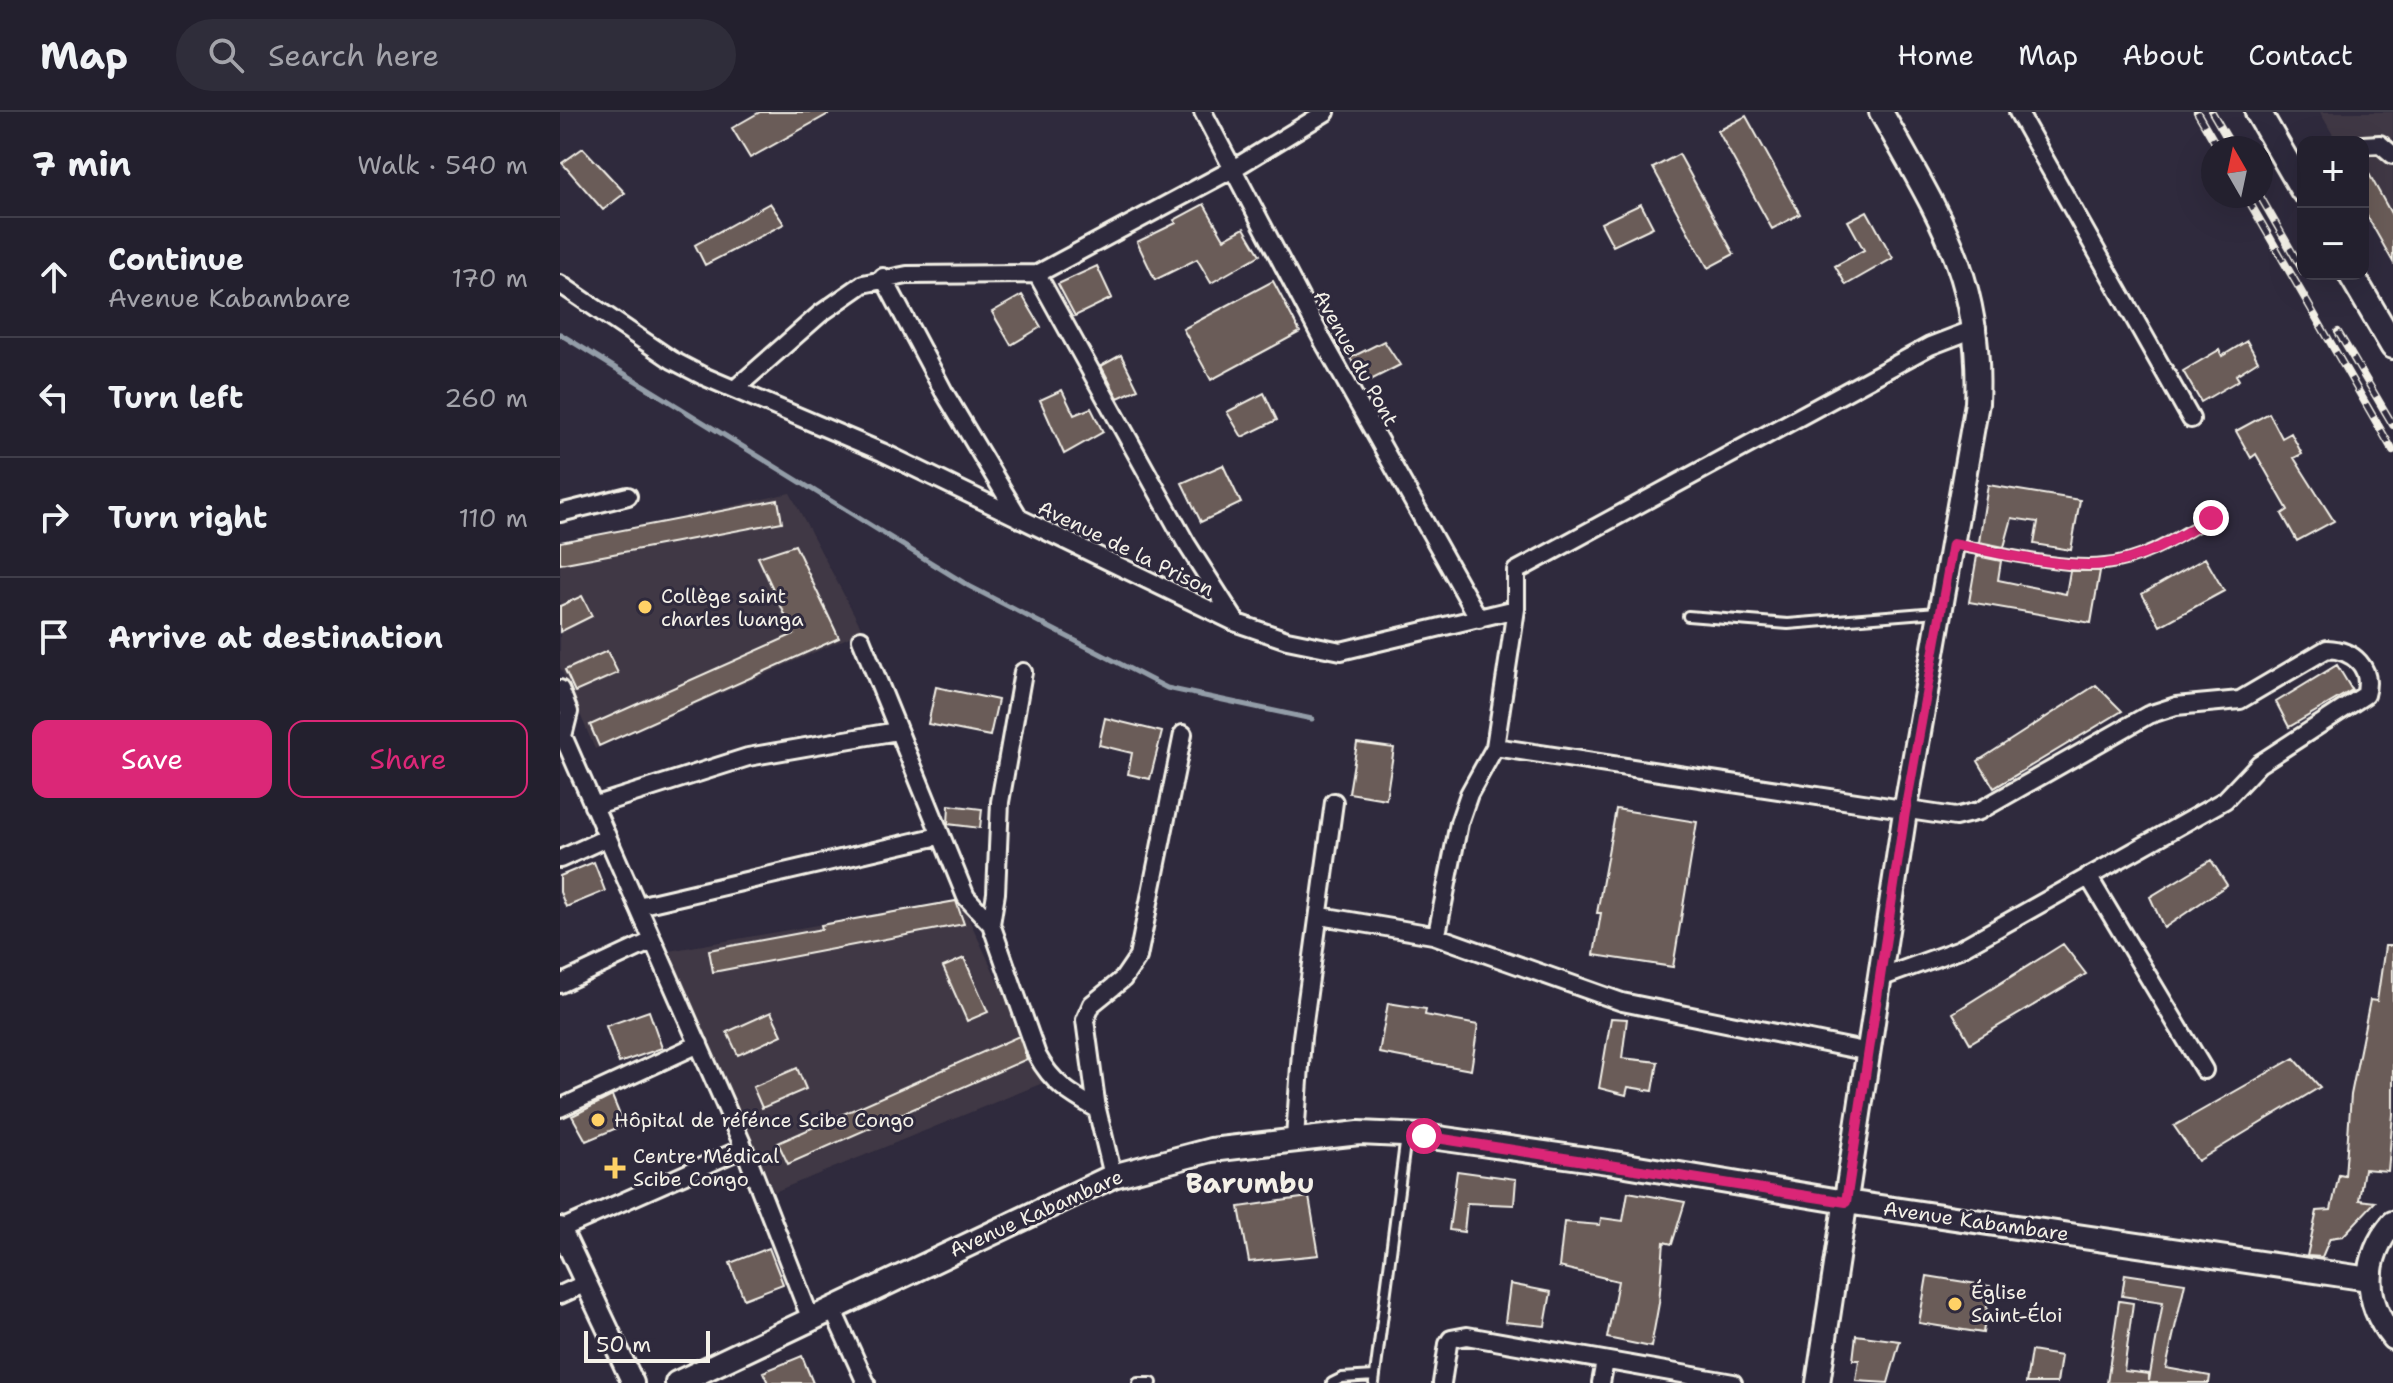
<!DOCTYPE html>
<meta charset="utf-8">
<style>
body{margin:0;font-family:"Shantell Sans",sans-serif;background:#2f2d3a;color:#f1f3f6}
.controls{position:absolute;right:24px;top:24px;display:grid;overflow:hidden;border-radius:16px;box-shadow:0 8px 32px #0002}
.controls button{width:72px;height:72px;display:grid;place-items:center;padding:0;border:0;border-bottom:2px solid #403e4a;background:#23202e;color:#f1f3f6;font:40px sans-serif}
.compass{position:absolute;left:1641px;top:24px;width:72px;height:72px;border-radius:50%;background:#23202e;box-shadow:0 8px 32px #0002;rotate:351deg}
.scale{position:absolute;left:24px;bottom:20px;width:126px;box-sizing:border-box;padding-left:8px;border:4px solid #f4f1e8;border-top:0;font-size:22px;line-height:28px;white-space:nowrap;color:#f4f1e8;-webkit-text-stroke:6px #2f2a3d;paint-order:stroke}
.stop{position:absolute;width:24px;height:24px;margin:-18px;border:6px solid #db2777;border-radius:50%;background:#fff}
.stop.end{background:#db2777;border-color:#fff;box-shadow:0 2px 8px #0008}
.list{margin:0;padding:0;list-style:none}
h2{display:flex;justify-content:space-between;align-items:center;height:104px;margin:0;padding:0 32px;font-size:34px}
h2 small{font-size:26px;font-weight:400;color:#a3a3aa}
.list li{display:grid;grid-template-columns:52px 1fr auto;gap:24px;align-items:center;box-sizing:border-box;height:120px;padding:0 32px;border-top:2px solid #403e4a}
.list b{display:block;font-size:30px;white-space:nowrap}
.list p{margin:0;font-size:26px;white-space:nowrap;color:#a3a3aa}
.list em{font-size:26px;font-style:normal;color:#a3a3aa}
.actions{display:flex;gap:16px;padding:24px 32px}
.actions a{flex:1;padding:18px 0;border:2px solid #db2777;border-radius:16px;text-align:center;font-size:28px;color:#db2777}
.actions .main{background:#db2777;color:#fff}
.icon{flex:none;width:44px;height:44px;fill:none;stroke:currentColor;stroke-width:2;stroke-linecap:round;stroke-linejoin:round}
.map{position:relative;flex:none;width:1833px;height:1271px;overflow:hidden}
header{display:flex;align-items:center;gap:48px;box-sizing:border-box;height:112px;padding:0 40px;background:#23202e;border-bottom:2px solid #403e4a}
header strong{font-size:38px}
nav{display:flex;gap:44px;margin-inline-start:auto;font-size:28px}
.search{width:560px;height:72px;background:#2f2d3a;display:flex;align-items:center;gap:20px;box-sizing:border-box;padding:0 28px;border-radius:44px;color:#a3a3aa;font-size:30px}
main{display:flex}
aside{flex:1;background:#23202e}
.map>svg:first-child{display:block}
.built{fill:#413945}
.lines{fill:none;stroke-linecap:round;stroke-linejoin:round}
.stream{stroke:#939da8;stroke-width:5}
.building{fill:#6b5c59;stroke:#f4f1e8;stroke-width:2}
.service-casing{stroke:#f4f1e8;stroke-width:14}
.minor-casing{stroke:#f4f1e8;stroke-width:22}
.tertiary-casing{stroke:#f4f1e8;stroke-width:26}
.secondary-casing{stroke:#f4f1e8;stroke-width:28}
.primary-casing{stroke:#f4f1e8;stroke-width:30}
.service{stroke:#2f2a3d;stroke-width:8}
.minor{stroke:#2f2a3d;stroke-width:16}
.tertiary{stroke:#2f2a3d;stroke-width:20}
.secondary{stroke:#2f2a3d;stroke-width:22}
.primary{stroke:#2f2a3d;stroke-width:24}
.rail-casing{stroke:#f4f1e8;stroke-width:8}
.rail{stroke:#2f2a3d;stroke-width:5;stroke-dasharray:15;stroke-linecap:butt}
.route{stroke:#db2777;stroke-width:10}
.poi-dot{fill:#ffd166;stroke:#2f2a3d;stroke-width:3}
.labels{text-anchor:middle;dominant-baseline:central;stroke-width:6;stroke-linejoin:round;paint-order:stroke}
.street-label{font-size:20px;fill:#f4f1e8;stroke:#2f2a3d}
.poi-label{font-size:20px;fill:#f4f1e8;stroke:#2f2a3d;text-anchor:start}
.district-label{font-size:28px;font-weight:bold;fill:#f4f1e8;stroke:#2f2a3d}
</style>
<header>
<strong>Map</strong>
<div class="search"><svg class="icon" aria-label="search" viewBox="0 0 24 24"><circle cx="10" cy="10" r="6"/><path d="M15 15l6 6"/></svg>Search here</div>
<nav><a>Home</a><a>Map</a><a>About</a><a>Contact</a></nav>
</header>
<main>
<aside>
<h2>7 min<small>Walk · 540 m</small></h2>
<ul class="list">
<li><svg class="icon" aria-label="ahead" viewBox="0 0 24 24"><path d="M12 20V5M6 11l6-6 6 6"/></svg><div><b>Continue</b><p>Avenue Kabambare</p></div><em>170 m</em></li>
<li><svg class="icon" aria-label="left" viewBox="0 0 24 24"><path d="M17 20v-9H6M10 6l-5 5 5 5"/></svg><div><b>Turn left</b></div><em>260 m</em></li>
<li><svg class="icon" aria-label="right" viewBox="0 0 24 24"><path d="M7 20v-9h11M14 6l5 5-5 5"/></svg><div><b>Turn right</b></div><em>110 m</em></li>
<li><svg class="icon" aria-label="arrive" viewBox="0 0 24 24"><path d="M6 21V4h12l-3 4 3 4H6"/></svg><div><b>Arrive at destination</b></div></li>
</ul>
<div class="actions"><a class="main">Save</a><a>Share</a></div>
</aside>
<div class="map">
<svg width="1833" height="1271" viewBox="0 0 1833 1271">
<rect width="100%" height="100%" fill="#2f2a3d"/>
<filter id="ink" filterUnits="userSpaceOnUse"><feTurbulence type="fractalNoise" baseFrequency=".0125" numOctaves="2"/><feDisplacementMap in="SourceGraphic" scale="16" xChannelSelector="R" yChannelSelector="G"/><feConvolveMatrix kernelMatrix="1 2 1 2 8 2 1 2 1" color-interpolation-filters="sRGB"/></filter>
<g filter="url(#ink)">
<path class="built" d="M 1760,0 L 1833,0 L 1833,125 L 1803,74 L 1803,30 L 1777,30 Z
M 230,381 L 303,519 L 35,637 L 0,555 L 0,433 Z
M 400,788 L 485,970 L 214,1080 L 109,839 Z"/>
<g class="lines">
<path class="stream" d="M 0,222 L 409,474 L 607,576 L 752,607"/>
</g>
<path class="building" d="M 200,0 L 272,0 L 190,46 L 172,16 Z
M 1186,4 L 1240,102 L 1212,117 L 1158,19 Z
M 23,36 L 65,81 L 43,98 L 2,51 Z
M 1119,42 L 1174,142 L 1148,156 L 1093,56 Z
M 1803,51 L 1833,105 L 1833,150 L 1803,97 Z
M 210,91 L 224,112 L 145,153 L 135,133 Z
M 644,92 L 664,127 L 684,116 L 700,143 L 651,171 L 637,147 L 595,168 L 577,130 L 616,111 L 614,108 Z
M 1081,92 L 1093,115 L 1053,134 L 1041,111 Z
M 1307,99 L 1333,146 L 1286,173 L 1275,154 L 1304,138 L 1288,109 Z
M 537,154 L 552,186 L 515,204 L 498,172 Z
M 713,169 L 740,220 L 651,268 L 623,217 Z
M 462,183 L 481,215 L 451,233 L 432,200 Z
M 824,229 L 840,253 L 805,271 L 790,246 Z
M 1687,229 L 1698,249 L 1676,263 L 1679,268 L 1641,290 L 1623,259 L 1659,238 L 1662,244 Z
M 561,243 L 578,277 L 558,286 L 541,254 Z
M 502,278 L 514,303 L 531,296 L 543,320 L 504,342 L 480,288 Z
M 704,281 L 717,308 L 682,325 L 667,300 Z
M 1709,301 L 1722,326 L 1731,321 L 1742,342 L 1734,346 L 1774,409 L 1737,429 L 1722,402 L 1728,398 L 1696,342 L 1691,346 L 1676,319 Z
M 663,353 L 681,391 L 641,410 L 622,371 Z
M 1428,373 L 1520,388 L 1511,438 L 1474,432 L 1478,410 L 1452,406 L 1444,435 L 1419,430 Z
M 218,388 L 222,410 L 0,452 L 0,430 Z
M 235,433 L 279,526 L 39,634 L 30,613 L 234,522 L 198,445 Z
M 1417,444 L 1441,449 L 1438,468 L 1506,482 L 1510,459 L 1540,459 L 1531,511 L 1409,490 Z
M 1645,446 L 1664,479 L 1600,514 L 1582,482 Z
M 22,484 L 32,504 L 0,520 L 0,494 Z
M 47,539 L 58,561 L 15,580 L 5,558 Z
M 1777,553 L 1792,578 L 1729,615 L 1716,590 Z
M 1536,573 L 1562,599 L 1434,676 L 1418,649 Z
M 376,575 L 438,588 L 430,624 L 368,612 Z
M 545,606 L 602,620 L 590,667 L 568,662 L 572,641 L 539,633 Z
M 797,631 L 834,636 L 826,687 L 789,681 Z
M 389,693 L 422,697 L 420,716 L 388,712 Z
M 1056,697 L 1137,710 L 1113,855 L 1034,843 L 1041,801 L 1037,801 Z
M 1651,748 L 1667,773 L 1604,816 L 1590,785 Z
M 34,750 L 45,779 L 6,795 L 0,780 L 0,764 Z
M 396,789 L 404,812 L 153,860 L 149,838 L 262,817 L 261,813 Z
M 1503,832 L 1526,862 L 1410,931 L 1393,901 Z
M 1825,834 L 1833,834 L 1833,1002 L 1828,1059 L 1804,1057 L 1799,1088 L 1815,1090 L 1783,1124 L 1770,1126 L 1762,1145 L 1747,1144 L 1757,1099 L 1771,1098 L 1779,1063 L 1785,1064 L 1791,983 L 1810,888 L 1817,889 Z
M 404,846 L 428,900 L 407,909 L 383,855 Z
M 828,891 L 866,897 L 865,903 L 918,913 L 911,958 L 819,941 Z
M 89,899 L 102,936 L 59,951 L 46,914 Z
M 211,900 L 222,923 L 178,943 L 167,920 Z
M 1051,906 L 1067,907 L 1062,946 L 1098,950 L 1093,979 L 1068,975 L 1066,983 L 1039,976 Z
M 459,924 L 467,947 L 228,1052 L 218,1031 Z
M 1734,946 L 1760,975 L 1638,1049 L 1614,1014 Z
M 237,956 L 246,977 L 202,996 L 193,975 Z
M 52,984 L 64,1013 L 26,1029 L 12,1004 Z
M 897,1059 L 956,1067 L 954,1093 L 907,1091 L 904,1120 L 889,1118 Z
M 1068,1080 L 1125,1090 L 1112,1132 L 1104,1130 L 1099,1191 L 1091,1235 L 1047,1226 L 1058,1169 L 999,1155 L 1004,1110 L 1040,1113 L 1041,1106 L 1063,1109 Z
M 749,1085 L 759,1143 L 689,1150 L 679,1095 Z
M 209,1136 L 223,1172 L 184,1187 L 170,1151 Z
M 1565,1162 L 1625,1171 L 1606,1256 L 1650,1264 L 1649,1271 L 1547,1271 L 1559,1189 L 1573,1191 L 1564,1259 L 1589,1262 L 1589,1269 L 1603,1190 L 1562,1184 Z
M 1367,1164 L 1430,1174 L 1423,1221 L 1359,1211 Z
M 950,1172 L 991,1180 L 985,1214 L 945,1210 Z
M 1296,1223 L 1340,1229 L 1328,1271 L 1296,1269 L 1299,1248 L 1293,1248 Z
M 1471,1239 L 1501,1244 L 1497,1271 L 1466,1271 Z
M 242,1244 L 253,1271 L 208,1271 L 203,1260 Z"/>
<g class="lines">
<g class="service-casing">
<path id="service" d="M 1393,432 C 1436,440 1503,457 1545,452 C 1584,448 1618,425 1651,406
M 1128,504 L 1228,512 L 1377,500
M 578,1271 L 592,1271
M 772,1271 L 782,1266 L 815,1264
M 814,1271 L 846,1024"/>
</g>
<g class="minor-casing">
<path id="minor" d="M 643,0 L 763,229 L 919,507
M 1458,0 L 1631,307
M 1803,33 L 1820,32 L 1833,43
M 477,162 L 626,431 L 677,511
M 323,165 L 384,280 L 460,407
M 0,172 L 112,248 L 143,264 L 322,340 L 677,511 L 727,528 L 781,539 L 956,497
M 176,276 L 260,202 L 303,172 L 347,163 L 477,162 L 673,57 L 766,0
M 0,401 L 68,384
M 301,527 L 406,785 L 431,812
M 463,560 L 440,690 L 436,781 L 431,812 L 477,943 C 492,971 510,982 537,997
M 0,577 L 9,600 L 3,624 L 184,1036 L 250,1205
M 935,635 L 1395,705 L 1419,699 L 1588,603 L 1616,594 L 1680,588 L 1767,537 C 1794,538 1813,556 1805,583 L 1699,652 L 1665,688 L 1400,837 L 1320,866
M 33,694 L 188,645 L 337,619
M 0,747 L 46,726
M 1528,764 L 1644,958
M 78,794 L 379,724
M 761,804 L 873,823 L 1062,890 L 1309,940
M 873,823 L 878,817 L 899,711 L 909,682 L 935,635 L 956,497 L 956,459 L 1370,234 L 1417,216
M 0,872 L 92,829
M 0,996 L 139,932
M 735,1026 L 742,925 L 774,690
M 553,1064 L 537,997 L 525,908 L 532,892 L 563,867 L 578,845 L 623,622
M 1,1117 L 184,1036
M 0,1183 L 26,1171
M 272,1196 L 306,1271
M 882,1271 L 888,1232 L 891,1227 L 907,1224 L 1173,1271
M 1041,1271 L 1045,1249"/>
</g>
<g class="tertiary-casing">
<path id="tertiary" d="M 0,1116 L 73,1271"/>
</g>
<g class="secondary-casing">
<path id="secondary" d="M 1833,1111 C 1802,1147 1804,1190 1833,1226
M 117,1271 L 553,1064 L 651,1038 L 799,1021 L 864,1024 L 1048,1050 L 1286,1090 L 1809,1167
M 1258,1271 L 1345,700 L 1417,291 C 1423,167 1379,104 1321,0"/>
</g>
<g class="primary-casing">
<path id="primary" d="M 1698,0 L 1743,78
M 1791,162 L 1833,234"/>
</g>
<use href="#service" class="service"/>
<use href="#minor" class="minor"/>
<use href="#tertiary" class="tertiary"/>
<use href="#secondary" class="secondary"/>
<use href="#primary" class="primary"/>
<g class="rail-casing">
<path id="rail" d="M 1637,0 L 1658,36
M 1652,0 L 1673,36
M 1686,84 L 1833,339
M 1700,84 L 1743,159
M 1778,220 L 1833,313"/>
</g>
<use href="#rail" class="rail"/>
</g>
</g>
<g class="lines" filter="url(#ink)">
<path class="route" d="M 864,1024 L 1286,1090 L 1345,700 L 1393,432 C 1436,440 1502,457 1545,452 C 1584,448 1619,425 1651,406"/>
</g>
<g class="poi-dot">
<circle cx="85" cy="495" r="8"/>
<circle cx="38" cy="1008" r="8"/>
<path d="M51 1044h8v8h8v8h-8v8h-8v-8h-8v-8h8z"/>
<circle cx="1395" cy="1192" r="8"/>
</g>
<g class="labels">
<g class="street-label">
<text transform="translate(796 246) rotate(61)">Avenue du Pont</text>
<text transform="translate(566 436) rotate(26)">Avenue de la Prison</text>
<text transform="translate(476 1101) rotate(-24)">Avenue Kabambare</text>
<text transform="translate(1416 1109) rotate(8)">Avenue Kabambare</text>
</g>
<g class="poi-label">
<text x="101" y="484">Collège saint<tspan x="101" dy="23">charles luanga</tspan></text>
<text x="54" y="1008">Hôpital de réfénce Scibe Congo</text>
<text x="73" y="1044">Centre Médical<tspan x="73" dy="23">Scibe Congo</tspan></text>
<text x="1411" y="1180">Église<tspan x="1411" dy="23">Saint-Éloi</tspan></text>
</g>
<g class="district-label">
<text x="690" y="1071">Barumbu</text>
</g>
</g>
</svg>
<div class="controls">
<button>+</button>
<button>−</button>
</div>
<svg class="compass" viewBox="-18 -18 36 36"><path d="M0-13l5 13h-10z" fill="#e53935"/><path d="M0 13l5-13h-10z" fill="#a3a3aa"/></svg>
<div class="scale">50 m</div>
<div class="stop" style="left:864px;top:1024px"></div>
<div class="stop end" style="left:1651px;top:406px"></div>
</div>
</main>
